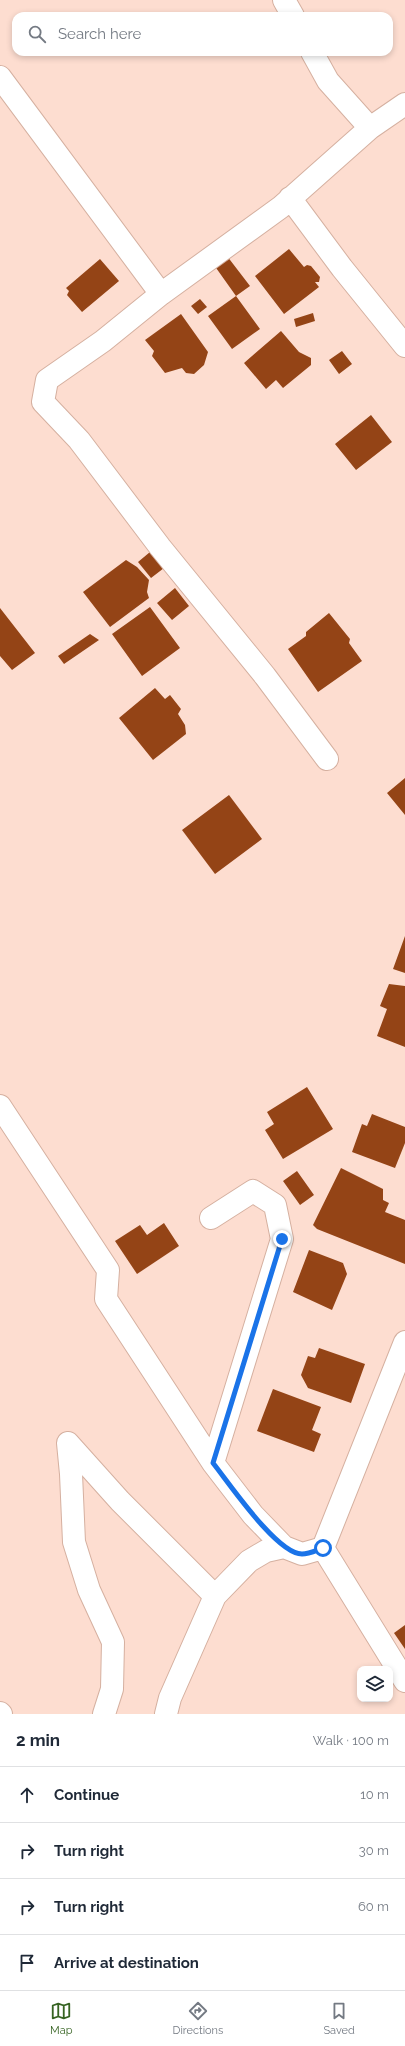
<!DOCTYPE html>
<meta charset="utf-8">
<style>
body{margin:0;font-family:Raleway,sans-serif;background:#f2f2f3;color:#1f2937}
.controls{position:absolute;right:12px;bottom:12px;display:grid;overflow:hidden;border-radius:8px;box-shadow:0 2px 6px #0003}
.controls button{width:36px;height:36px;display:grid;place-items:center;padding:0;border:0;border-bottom:1px solid #e0e1e3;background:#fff;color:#1f2937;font:20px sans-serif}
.stop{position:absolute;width:12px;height:12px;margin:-9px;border:3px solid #1a73e8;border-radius:50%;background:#fff}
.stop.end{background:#1a73e8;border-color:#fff;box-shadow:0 1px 4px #0008}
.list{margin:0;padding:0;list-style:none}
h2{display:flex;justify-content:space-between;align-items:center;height:52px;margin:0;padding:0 16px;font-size:17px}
h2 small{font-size:13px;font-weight:400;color:#747a83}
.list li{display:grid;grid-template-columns:26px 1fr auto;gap:12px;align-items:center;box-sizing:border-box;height:56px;padding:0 16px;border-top:1px solid #e0e1e3}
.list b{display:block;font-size:15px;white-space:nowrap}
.list em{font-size:13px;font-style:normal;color:#747a83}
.icon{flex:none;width:22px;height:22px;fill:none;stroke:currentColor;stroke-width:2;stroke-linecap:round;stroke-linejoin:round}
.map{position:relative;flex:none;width:405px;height:1714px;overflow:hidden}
.search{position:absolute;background:#fff;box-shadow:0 2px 6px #0003;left:12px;right:12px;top:12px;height:44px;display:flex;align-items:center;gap:10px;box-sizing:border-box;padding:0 14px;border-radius:12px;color:#747a83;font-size:15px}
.sheet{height:276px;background:#fff}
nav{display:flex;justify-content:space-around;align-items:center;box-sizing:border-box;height:56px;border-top:1px solid #e0e1e3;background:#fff;font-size:11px;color:#747a83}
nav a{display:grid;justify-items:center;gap:2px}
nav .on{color:#366322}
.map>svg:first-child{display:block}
.building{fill:#944416}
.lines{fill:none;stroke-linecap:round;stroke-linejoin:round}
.street-casing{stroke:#d5b0a0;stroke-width:24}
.street{stroke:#fff;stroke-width:22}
.route{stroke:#1a73e8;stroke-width:5}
</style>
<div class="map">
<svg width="405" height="1714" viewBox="0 0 405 1714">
<rect width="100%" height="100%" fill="#fdddd0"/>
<path class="building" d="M 289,249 L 304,267 L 307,265 L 311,266 L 320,277 L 319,282 L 315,282 L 319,287 L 284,314 L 255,276 Z
M 227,256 L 250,286 L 236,296 L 214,265 Z
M 100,259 L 119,281 L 82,312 L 67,295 L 69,291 L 66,288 Z
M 236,296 L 260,329 L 232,349 L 208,316 Z
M 200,299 L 207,307 L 198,314 L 191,306 Z
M 313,313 L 315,321 L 296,327 L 294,319 Z
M 181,314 L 208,352 L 204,365 L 194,374 L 186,373 L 182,368 L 165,373 L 152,356 L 154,351 L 145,340 Z
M 281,331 L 299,352 L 311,358 L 311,365 L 283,388 L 276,380 L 266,389 L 244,363 Z
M 342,351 L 352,364 L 339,374 L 329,360 Z
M 371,415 L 392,442 L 356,470 L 335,444 Z
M 150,552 L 164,568 L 151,578 L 138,562 Z
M 126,560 L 137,567 L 149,580 L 147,592 L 149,598 L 110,627 L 83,592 Z
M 175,588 L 189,606 L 172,620 L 157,603 Z
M 150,607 L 180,648 L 142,676 L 112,634 Z
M 0,608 L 35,653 L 12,670 L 0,656 Z
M 329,613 L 350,639 L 349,643 L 362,661 L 318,692 L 288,649 L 306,636 L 306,632 Z
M 90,634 L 99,640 L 64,664 L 58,656 Z
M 155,688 L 165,699 L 170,695 L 181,709 L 178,714 L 185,725 L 186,734 L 153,760 L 119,718 Z
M 405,778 L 405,815 L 387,793 Z
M 229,795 L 262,839 L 215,874 L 182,830 Z
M 405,936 L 405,973 L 393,969 Z
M 389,984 L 405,986 L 405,1047 L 377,1036 L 387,1009 L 380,1006 Z
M 307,1087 L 333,1129 L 283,1159 L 265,1130 L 274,1124 L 267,1112 Z
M 372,1114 L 405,1127 L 405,1143 L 395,1168 L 352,1152 L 362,1124 L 367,1126 Z
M 341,1168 L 383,1189 L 383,1200 L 389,1203 L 385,1212 L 405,1220 L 405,1264 L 317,1229 L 313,1225 Z
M 297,1171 L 314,1195 L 300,1205 L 283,1181 Z
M 164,1223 L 179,1246 L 137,1274 L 115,1241 L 140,1225 L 147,1235 Z
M 309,1250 L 343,1263 L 347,1274 L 332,1310 L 293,1292 Z
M 319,1348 L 365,1364 L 351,1403 L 308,1388 L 301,1375 L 308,1356 L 315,1358 Z
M 273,1389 L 321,1407 L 312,1430 L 321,1434 L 314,1452 L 257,1431 Z
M 405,1625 L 405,1649 L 394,1633 Z"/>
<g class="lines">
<g class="street-casing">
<path id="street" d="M 284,0 L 293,16
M 312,52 L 328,81 L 370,128 L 281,207 L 161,294 L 103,341 L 47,380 L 43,402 L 79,440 L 160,547 L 265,676 L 327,759
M 0,77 L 161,294
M 370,128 L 405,104
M 290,198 L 342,268 L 405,346
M 0,1106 L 108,1270 L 106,1299 L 213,1463
M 211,1218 L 253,1191 L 275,1205 L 282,1239 L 213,1463 L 253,1515 L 284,1547
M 323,1548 L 405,1681
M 0,1713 L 1,1714
M 104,1714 L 112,1689 L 113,1642 L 89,1590 L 74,1542 L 71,1474 L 68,1443 L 120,1501 L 215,1596
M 166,1714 L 170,1698 L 215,1596 L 249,1561 L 266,1551 L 284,1547 L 302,1554 L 323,1548 L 405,1342"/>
</g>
<use href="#street" class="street"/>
</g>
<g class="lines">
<path class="route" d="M 282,1239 L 213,1463 C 229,1483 277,1554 302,1554 C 309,1554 317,1550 323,1548"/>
</g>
</svg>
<div class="controls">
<button><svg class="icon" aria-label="layers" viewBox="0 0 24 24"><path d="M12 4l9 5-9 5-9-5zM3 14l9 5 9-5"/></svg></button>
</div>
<div class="stop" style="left:323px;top:1548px"></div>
<div class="stop end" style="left:282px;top:1239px"></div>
<div class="search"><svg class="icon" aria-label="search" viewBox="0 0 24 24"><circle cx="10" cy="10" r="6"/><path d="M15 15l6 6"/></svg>Search here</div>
</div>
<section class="sheet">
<h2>2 min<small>Walk · 100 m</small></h2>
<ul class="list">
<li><svg class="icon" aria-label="ahead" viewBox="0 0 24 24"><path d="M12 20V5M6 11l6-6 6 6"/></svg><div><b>Continue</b></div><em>10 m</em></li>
<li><svg class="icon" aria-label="right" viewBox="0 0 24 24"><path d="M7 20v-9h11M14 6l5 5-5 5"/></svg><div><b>Turn right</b></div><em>30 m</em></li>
<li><svg class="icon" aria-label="right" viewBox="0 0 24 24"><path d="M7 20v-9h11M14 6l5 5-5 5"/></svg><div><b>Turn right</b></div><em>60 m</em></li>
<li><svg class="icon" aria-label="arrive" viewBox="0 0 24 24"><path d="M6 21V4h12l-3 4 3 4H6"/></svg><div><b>Arrive at destination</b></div></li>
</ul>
</section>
<nav>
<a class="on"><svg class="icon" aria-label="map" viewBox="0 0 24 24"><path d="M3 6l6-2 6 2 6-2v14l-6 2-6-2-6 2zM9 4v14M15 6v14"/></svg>Map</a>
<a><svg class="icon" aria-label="directions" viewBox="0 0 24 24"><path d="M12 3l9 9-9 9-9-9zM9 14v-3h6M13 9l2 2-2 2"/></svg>Directions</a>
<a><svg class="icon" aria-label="saved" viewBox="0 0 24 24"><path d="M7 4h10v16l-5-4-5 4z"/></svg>Saved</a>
</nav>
